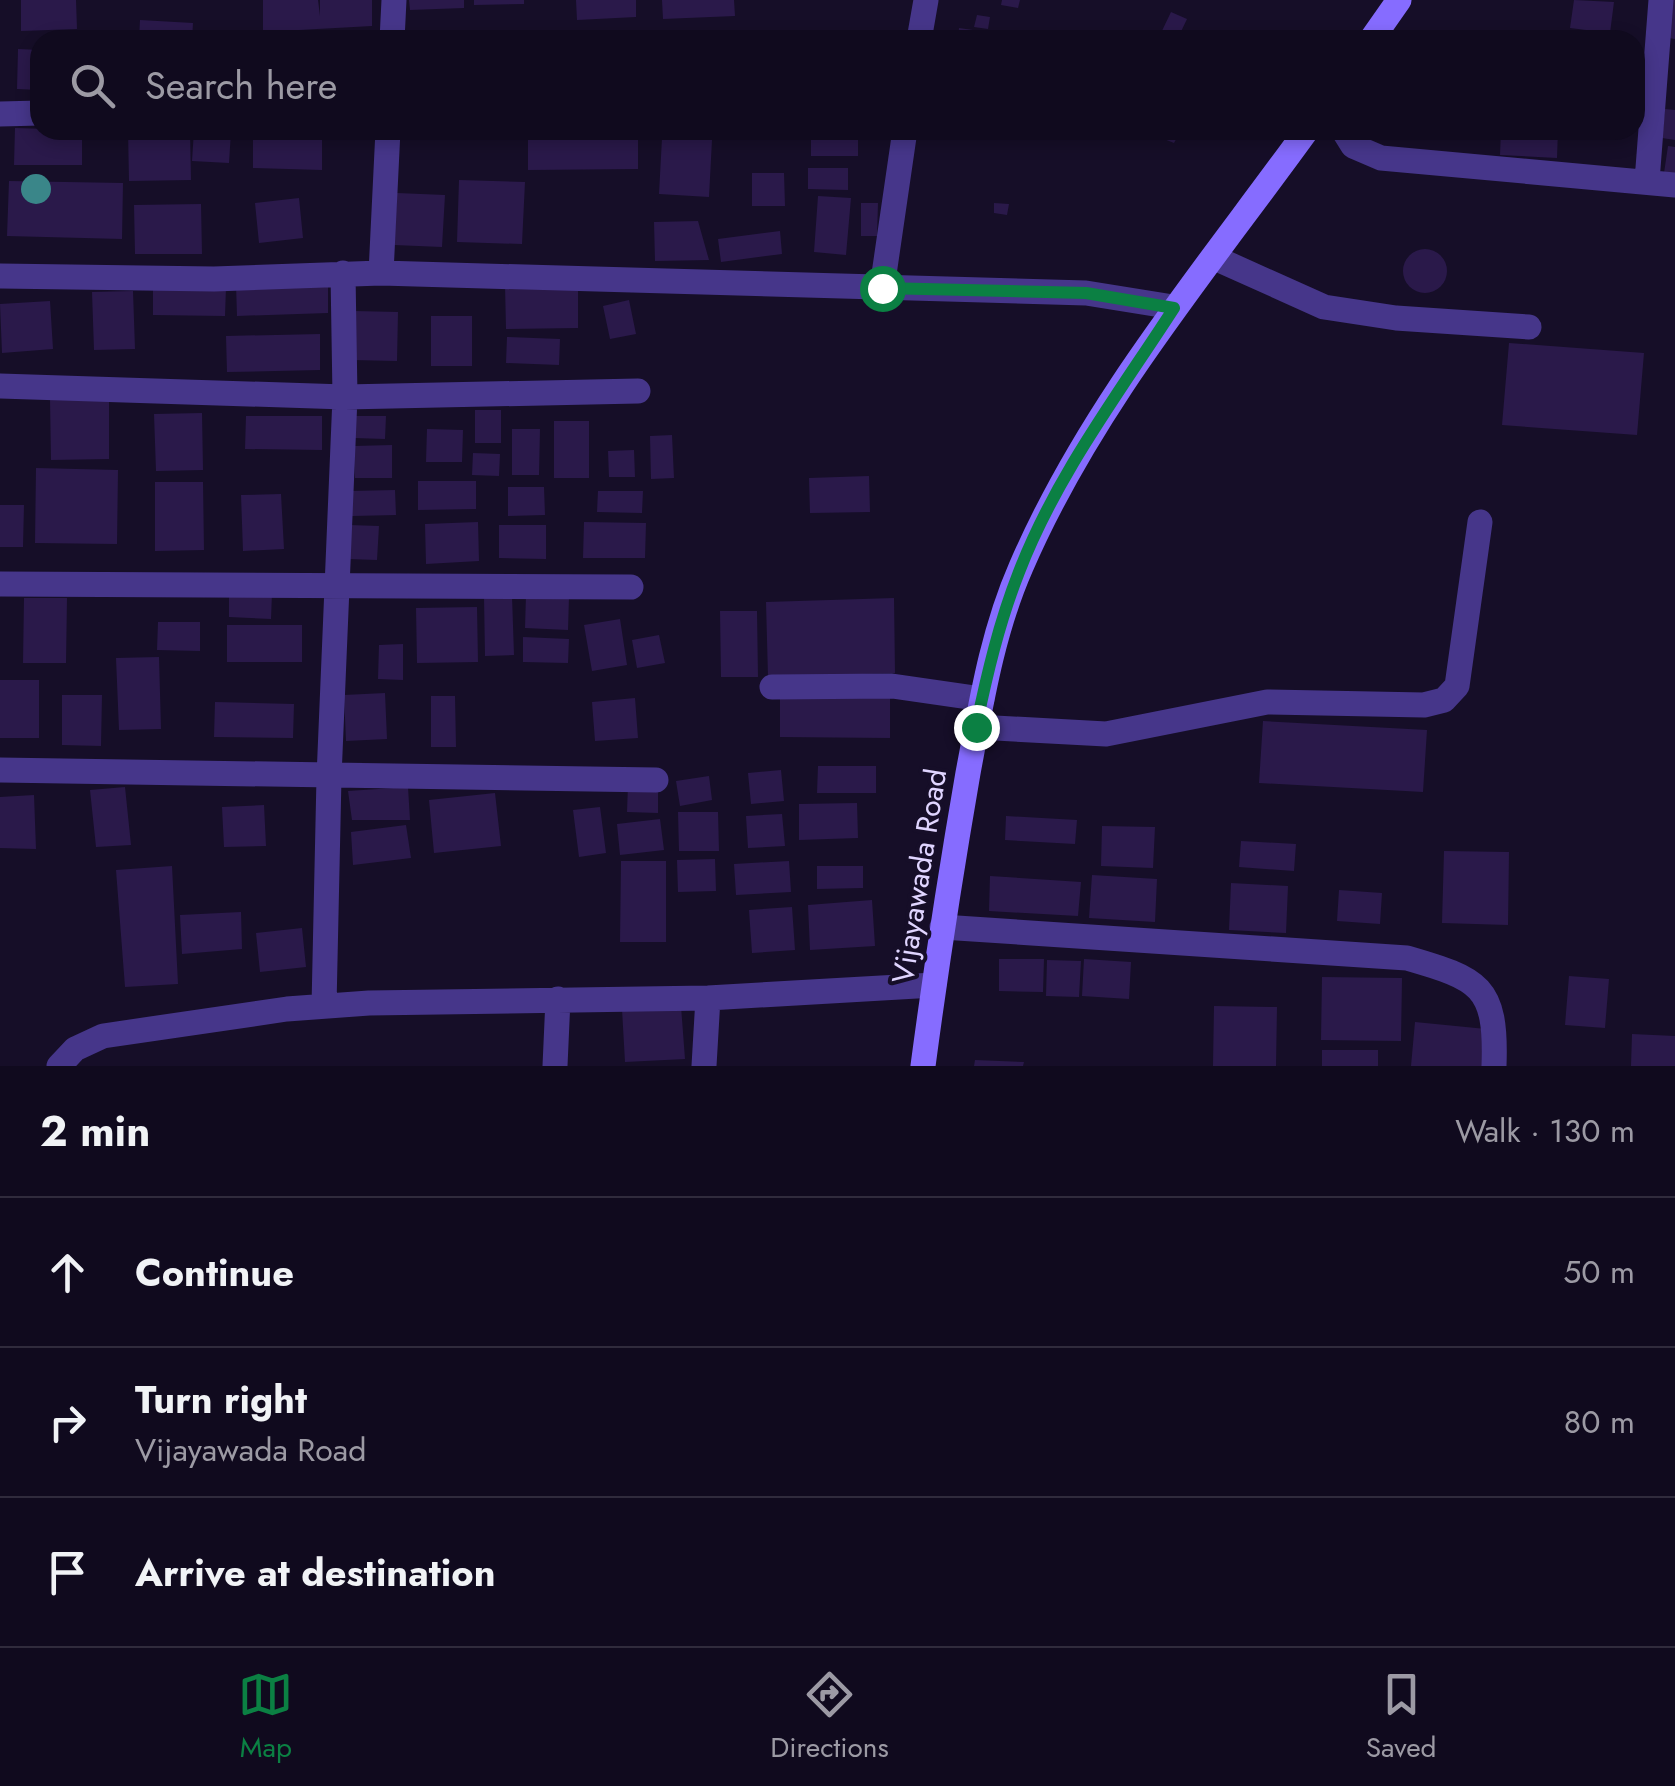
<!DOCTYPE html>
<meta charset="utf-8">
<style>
body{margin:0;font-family:Jost,sans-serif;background:#191327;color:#f1f3f6}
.stop{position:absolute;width:30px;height:30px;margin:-22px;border:8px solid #0b8043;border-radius:50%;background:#fff}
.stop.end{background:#0b8043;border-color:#fff;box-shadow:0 2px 10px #0008}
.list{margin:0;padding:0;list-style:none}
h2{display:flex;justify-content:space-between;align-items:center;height:130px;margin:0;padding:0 40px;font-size:42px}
h2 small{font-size:32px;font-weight:400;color:#9c9aa4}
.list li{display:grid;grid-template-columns:65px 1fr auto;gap:30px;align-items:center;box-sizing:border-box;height:150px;padding:0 40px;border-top:2px solid #302b3c}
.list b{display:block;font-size:38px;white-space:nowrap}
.list p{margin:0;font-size:32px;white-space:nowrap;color:#9c9aa4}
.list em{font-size:32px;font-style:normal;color:#9c9aa4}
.icon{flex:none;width:55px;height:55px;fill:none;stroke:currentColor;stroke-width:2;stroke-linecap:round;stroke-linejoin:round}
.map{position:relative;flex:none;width:1675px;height:1066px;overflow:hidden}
.search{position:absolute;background:#100a1e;box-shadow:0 5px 15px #0003;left:30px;right:30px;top:30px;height:110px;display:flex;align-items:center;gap:25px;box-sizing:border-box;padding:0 35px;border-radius:30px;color:#9c9aa4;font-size:38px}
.sheet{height:580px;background:#100a1e}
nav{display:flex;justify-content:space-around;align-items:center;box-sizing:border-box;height:140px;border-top:2px solid #302b3c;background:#100a1e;font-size:28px;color:#9c9aa4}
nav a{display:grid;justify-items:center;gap:5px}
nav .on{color:#0b8043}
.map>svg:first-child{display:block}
.building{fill:#2a194a}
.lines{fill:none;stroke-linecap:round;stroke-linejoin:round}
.lane{stroke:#46368a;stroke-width:25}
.street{stroke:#46368a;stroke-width:25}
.secondary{stroke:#866cff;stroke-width:25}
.tree{fill:#3a8689}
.route{stroke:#0b8043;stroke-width:12}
.labels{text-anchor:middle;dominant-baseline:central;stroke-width:8;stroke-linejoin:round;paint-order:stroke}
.street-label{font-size:30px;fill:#e0d5ff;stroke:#160e28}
</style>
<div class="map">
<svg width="1675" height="1066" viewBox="0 0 1675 1066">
<rect width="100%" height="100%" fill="#160e28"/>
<path class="building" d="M 21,0 L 76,0 L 77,29 L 21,31 Z
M 263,0 L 318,0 L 320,16 L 320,0 L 372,0 L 372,26 L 263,32 Z
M 409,0 L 464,0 L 464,8 L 410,10 Z
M 474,0 L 524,0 L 524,4 L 474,5 Z
M 576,0 L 636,0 L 636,17 L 577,20 Z
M 662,0 L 734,0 L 735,16 L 663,19 Z
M 1002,0 L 1020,0 L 1018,8 L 1001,5 Z
M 1574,0 L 1614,2 L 1610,33 L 1570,28 Z
M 1668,0 L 1675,0 L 1675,39 L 1662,37 Z
M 1171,12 L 1187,19 L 1177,40 L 1160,35 Z
M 977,15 L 990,17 L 988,29 L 974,27 Z
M 140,20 L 193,23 L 192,40 L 139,40 Z
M 959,28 L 973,30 L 971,40 L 958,39 Z
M 86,30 L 130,30 L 130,40 L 86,40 Z
M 18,49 L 40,50 L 40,90 L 17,89 Z
M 1665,109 L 1675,110 L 1675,140 L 1662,138 Z
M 15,128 L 82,130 L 82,165 L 14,165 Z
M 128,130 L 190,130 L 191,180 L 129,181 Z
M 194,130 L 231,132 L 229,163 L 192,161 Z
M 528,130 L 638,130 L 638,169 L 528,170 Z
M 1163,130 L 1179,134 L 1174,143 L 1159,137 Z
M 1501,130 L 1558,130 L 1557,158 L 1500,155 Z
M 253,136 L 322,137 L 322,170 L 253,168 Z
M 811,136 L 858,136 L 858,156 L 811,156 Z
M 662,138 L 712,140 L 709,197 L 659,194 Z
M 1668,146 L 1675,147 L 1675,175 L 1664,173 Z
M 808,168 L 848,168 L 848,190 L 808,189 Z
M 752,173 L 784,173 L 785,206 L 752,206 Z
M 459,180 L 525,182 L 522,244 L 457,242 Z
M 9,181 L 123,183 L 122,239 L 7,236 Z
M 397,193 L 445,195 L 442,247 L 394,245 Z
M 818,196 L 851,198 L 846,255 L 814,252 Z
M 299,198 L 303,238 L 259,243 L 255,203 Z
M 861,203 L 878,203 L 877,236 L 861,236 Z
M 994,203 L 1009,204 L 1007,215 L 994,213 Z
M 201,204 L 202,254 L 135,254 L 134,205 Z
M 698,221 L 709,260 L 655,261 L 654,222 Z
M 780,231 L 782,254 L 721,262 L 718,239 Z
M1403 271a22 22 0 1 1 44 0a22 22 0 1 1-44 0Z
M 328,282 L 328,313 L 237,316 L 236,284 Z
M 578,284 L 578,328 L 506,329 L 505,285 Z
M 153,287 L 226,287 L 225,316 L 153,315 Z
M 133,291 L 135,349 L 94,350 L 92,292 Z
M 629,300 L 636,334 L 610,339 L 603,306 Z
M 50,301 L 53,349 L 2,353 L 0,304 Z
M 354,311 L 398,312 L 397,361 L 352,360 Z
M 431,316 L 472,316 L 472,366 L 431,366 Z
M 320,334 L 320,370 L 227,372 L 226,336 Z
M 507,337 L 560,339 L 559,365 L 506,363 Z
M 1509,343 L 1644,353 L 1637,435 L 1502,425 Z
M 50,399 L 109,399 L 109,459 L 51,460 Z
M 475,410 L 501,410 L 501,443 L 475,443 Z
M 202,413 L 203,470 L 156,471 L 154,414 Z
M 246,416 L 322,416 L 322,450 L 245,449 Z
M 354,416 L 386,416 L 385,439 L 354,438 Z
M 554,421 L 589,421 L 589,478 L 554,478 Z
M 427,429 L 463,430 L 462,462 L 426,462 Z
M 512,429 L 540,429 L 539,475 L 512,475 Z
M 672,435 L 674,478 L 651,479 L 650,436 Z
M 392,445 L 392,478 L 355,478 L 354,446 Z
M 634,450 L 635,477 L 609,477 L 608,451 Z
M 473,453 L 500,454 L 499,476 L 472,475 Z
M 36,468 L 118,470 L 117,544 L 35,543 Z
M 869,476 L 870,512 L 810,513 L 809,478 Z
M 418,481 L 476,481 L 476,509 L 418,510 Z
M 155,482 L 203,482 L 204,550 L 155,551 Z
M 508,487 L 544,487 L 545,515 L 508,516 Z
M 395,490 L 396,515 L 352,516 L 351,491 Z
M 598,491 L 643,491 L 642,513 L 597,512 Z
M 281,494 L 284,549 L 243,551 L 241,495 Z
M 0,505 L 24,505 L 23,547 L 0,547 Z
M 478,522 L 479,561 L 426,564 L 425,524 Z
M 584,522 L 646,523 L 645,558 L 583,558 Z
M 349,525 L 379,526 L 377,560 L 348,559 Z
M 499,525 L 546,525 L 546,559 L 499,558 Z
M 229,592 L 272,593 L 271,619 L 229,617 Z
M 526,595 L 569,597 L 568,630 L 525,628 Z
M 512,596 L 514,655 L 485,656 L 484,597 Z
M 24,598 L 67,598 L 66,663 L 23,663 Z
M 894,598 L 895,673 L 768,677 L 766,602 Z
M 477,607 L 478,662 L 417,663 L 416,608 Z
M 720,611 L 757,611 L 758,677 L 721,677 Z
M 620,619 L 627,665 L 592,671 L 584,625 Z
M 158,622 L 200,622 L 200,651 L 157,650 Z
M 227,625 L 302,625 L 302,662 L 227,662 Z
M 659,635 L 665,663 L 637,668 L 632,640 Z
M 523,637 L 569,639 L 568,663 L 523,662 Z
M 403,644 L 403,680 L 378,679 L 379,645 Z
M 159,657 L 161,729 L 119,730 L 116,658 Z
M 0,680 L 39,680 L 39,738 L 0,738 Z
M 385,693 L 387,739 L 346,741 L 344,695 Z
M 890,693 L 890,738 L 780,737 L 780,694 Z
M 62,695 L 102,695 L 101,746 L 62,745 Z
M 431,696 L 455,696 L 456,747 L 431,747 Z
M 635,698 L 638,738 L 595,741 L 592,702 Z
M 215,702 L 294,704 L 293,738 L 214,737 Z
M 1263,721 L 1427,730 L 1423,792 L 1259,783 Z
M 818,766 L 876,766 L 876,793 L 817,793 Z
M 781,770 L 784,801 L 751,804 L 748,773 Z
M 709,776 L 712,800 L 680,806 L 676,781 Z
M 628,785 L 658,785 L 658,813 L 627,812 Z
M 125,787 L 131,845 L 96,847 L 90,790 Z
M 408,787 L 410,820 L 352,820 L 348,791 Z
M 495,793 L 501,846 L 434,853 L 429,800 Z
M 34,795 L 36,849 L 0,848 L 0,797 Z
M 857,803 L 858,838 L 799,840 L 799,804 Z
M 264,805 L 266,846 L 224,847 L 222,807 Z
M 600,807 L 606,853 L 579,857 L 573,810 Z
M 678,812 L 718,812 L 719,851 L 679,851 Z
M 782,814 L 785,846 L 748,848 L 746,816 Z
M 1006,816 L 1077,820 L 1075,844 L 1005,840 Z
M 660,819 L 664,850 L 620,855 L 617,824 Z
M 406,825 L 411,858 L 353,865 L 351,832 Z
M 1102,826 L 1155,827 L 1153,868 L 1101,866 Z
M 1241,841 L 1296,844 L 1294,871 L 1239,867 Z
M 1444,851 L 1509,852 L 1508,925 L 1442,923 Z
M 715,859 L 716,891 L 678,892 L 677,860 Z
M 621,861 L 666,861 L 666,942 L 620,942 Z
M 789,861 L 791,892 L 736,895 L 734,864 Z
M 172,866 L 178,984 L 125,987 L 116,870 Z
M 817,866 L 863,866 L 863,888 L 817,889 Z
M 1092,875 L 1157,879 L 1155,922 L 1089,918 Z
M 990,876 L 1081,882 L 1078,916 L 989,911 Z
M 1231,883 L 1288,886 L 1286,933 L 1229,930 Z
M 1339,890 L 1382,893 L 1380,924 L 1337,921 Z
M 872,900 L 875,946 L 810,950 L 808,905 Z
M 792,907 L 795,950 L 752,953 L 749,910 Z
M 241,912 L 242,949 L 182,954 L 180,915 Z
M 302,928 L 306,967 L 260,972 L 256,933 Z
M 999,959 L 1044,959 L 1043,992 L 999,991 Z
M 1084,959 L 1131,962 L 1129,999 L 1082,996 Z
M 1047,960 L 1081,961 L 1079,997 L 1046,996 Z
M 1569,976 L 1609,979 L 1605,1028 L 1565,1025 Z
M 1322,977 L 1402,978 L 1401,1041 L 1321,1040 Z
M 681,1006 L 685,1059 L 625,1062 L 622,1009 Z
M 1214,1006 L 1277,1007 L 1276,1066 L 1213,1066 Z
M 1415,1022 L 1486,1029 L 1482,1066 L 1411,1066 Z
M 1632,1034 L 1675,1036 L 1675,1066 L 1631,1066 Z
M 1322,1050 L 1378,1050 L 1378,1066 L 1322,1066 Z
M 975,1060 L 1024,1062 L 1023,1066 L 974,1066 Z"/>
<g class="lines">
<path class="lane" d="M 1215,258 L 1324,307 L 1396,318 L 1529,327
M 977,727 L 1106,734 L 1267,702 L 1424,705 L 1444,700 L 1457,686 L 1480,522"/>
<path class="street" d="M 392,40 L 394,0
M 919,40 L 926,0
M 0,114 L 40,113
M 1343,130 L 1353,146 L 1381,158 L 1675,185
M 1647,181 L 1661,0
M 381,273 L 388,130
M 0,276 L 214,279 L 381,273 L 1086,293 L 1173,307
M 882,288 L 905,130
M 0,386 L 345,397 L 638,391
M 0,584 L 631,587
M 772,687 L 892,686 L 982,699
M 0,770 L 656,780
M 942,927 L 1407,958 C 1479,979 1497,985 1494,1066
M 324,1006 L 329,777 L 345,397 L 343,273
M 59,1066 L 75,1049 L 103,1036 L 287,1009 L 369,1003 L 708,998 L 934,985
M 555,1066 L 558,999
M 704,1066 L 708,998"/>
<path class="secondary" d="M 1371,40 L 1399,0
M 923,1066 C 936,968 951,871 968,773 C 981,704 992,633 1021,567 C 1090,407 1205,271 1307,130"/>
</g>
<circle class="tree" cx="36" cy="189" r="15"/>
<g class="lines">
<path class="route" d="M 882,288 L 1086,293 L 1174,308 C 1119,393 1056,476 1019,572 C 999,623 987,674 976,727"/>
</g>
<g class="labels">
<g class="street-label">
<text transform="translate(919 876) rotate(-81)">Vijayawada Road</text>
</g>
</g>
</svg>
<div class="stop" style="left:882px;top:288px"></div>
<div class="stop end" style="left:976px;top:727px"></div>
<div class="search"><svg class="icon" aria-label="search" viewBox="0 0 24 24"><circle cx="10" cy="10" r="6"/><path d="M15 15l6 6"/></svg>Search here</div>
</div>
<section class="sheet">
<h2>2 min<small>Walk · 130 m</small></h2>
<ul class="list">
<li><svg class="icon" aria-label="ahead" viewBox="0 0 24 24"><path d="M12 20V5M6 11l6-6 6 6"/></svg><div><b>Continue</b></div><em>50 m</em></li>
<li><svg class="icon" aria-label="right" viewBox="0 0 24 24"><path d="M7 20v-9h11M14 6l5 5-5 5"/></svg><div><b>Turn right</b><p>Vijayawada Road</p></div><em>80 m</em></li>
<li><svg class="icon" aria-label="arrive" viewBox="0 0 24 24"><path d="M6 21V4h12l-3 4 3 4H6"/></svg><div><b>Arrive at destination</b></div></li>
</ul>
</section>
<nav>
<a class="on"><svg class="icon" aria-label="map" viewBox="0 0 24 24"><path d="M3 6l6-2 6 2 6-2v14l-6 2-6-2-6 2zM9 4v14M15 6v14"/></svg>Map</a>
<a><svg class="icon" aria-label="directions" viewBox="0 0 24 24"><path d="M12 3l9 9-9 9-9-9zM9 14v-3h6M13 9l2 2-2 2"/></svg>Directions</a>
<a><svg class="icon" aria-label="saved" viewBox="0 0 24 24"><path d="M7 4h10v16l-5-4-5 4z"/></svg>Saved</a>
</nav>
